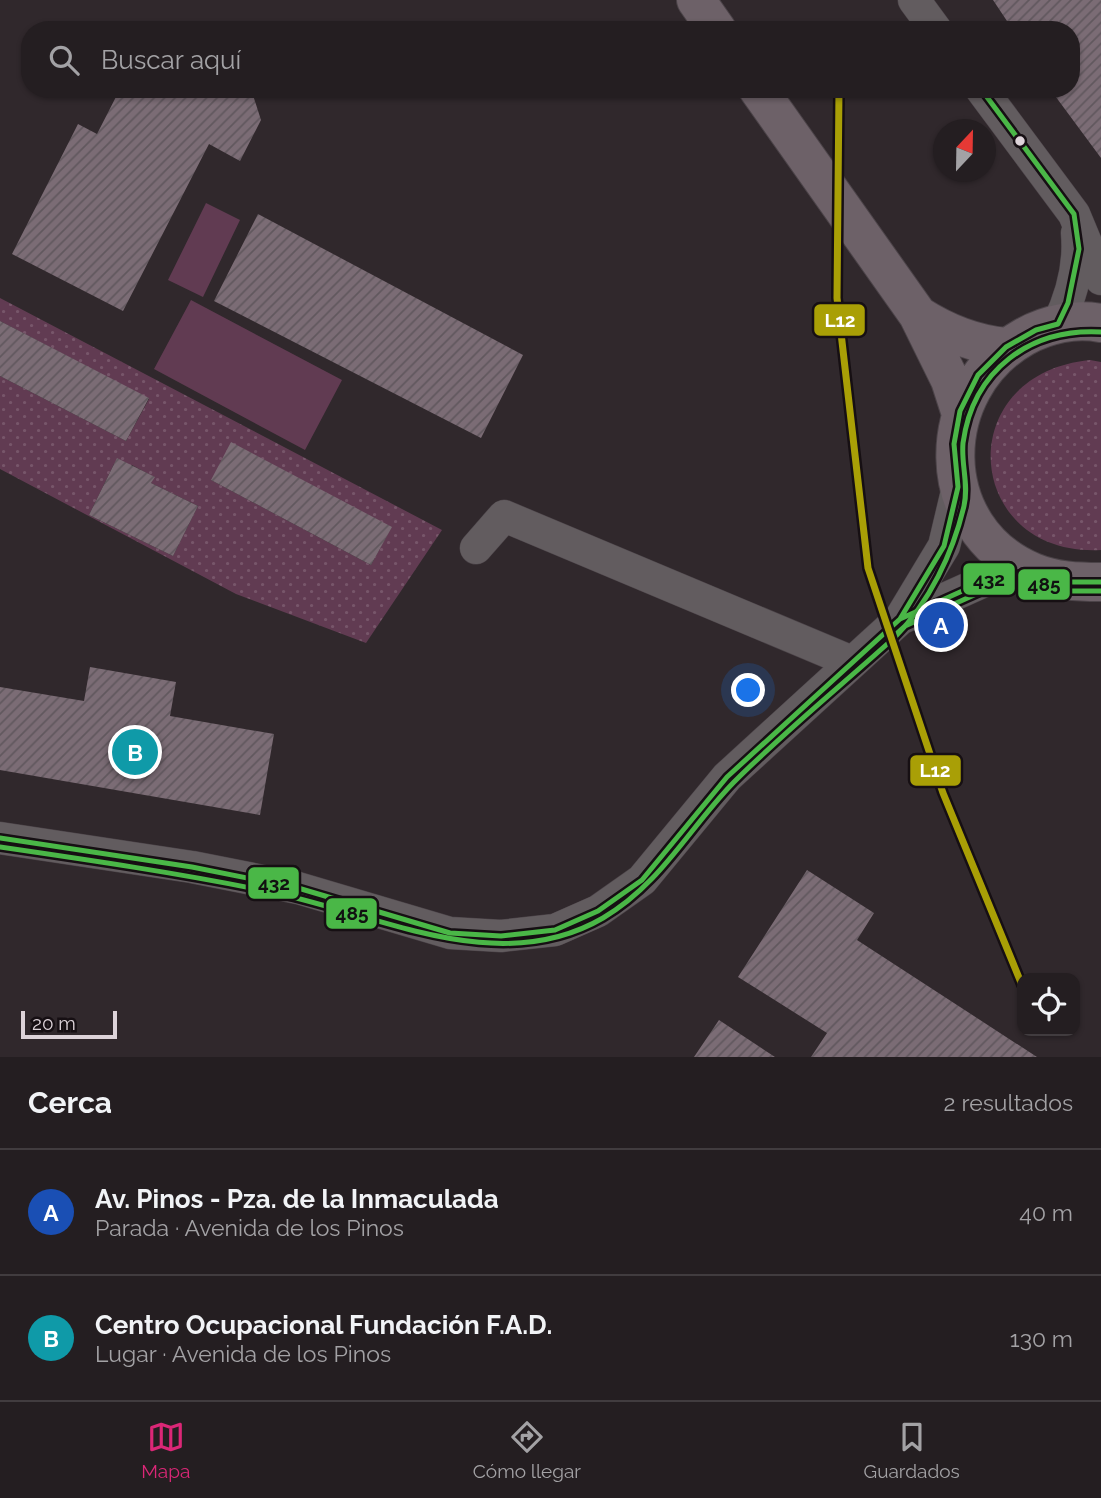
<!DOCTYPE html>
<html lang="es">
<meta charset="utf-8">
<style>
body{margin:0;font-family:Raleway,sans-serif;background:#2c272a;color:#f1f3f6}
.controls{position:absolute;right:21px;bottom:21px;display:grid;overflow:hidden;border-radius:14px;box-shadow:0 2px 5px #0004}
.controls button{width:63px;height:63px;display:grid;place-items:center;padding:0;border:0;border-bottom:2px solid #413c3f;background:#241e21;color:#f1f3f6;font:35px sans-serif}
.compass{position:absolute;left:933px;top:119px;width:63px;height:63px;border-radius:50%;background:#241e21;box-shadow:0 2px 5px #0004;rotate:22deg}
.scale{position:absolute;left:21px;bottom:18px;width:96px;box-sizing:border-box;padding-left:7px;border:4px solid #ddd3d9;border-top:0;font-size:19px;line-height:24px;white-space:nowrap;color:#ddd3d9;-webkit-text-stroke:5px #160f13;paint-order:stroke}
.you{position:absolute;left:749px;top:691px;width:24px;height:24px;margin:-18px;border:5px solid #fff;border-radius:50%;background:#1a73e8;box-shadow:0 0 0 10px #1a73e833}
.badge{display:grid;place-items:center;width:46px;height:46px;border-radius:50%;background:#db2777;color:#fff;font-size:23px;font-weight:700}
.pin{position:absolute;translate:-50% -50%;border:4px solid #fff;box-shadow:0 2px 7px #0006}
.list{margin:0;padding:0;list-style:none}
h2{display:flex;justify-content:space-between;align-items:center;height:91px;margin:0;padding:0 28px;font-size:30px}
h2 small{font-size:23px;font-weight:400;color:#a3a2a5}
.list li{display:grid;grid-template-columns:46px 1fr auto;gap:21px;align-items:center;box-sizing:border-box;height:126px;padding:0 28px;border-top:2px solid #413c3f}
.list b{display:block;font-size:26px;white-space:nowrap}
.list p{margin:0;font-size:23px;white-space:nowrap;color:#a3a2a5}
.list em{font-size:23px;font-style:normal;color:#a3a2a5}
.icon{flex:none;width:38px;height:38px;fill:none;stroke:currentColor;stroke-width:2;stroke-linecap:round;stroke-linejoin:round}
.map{position:relative;flex:none;width:1101px;height:1057px;overflow:hidden}
.search{position:absolute;background:#241e21;box-shadow:0 2px 5px #0004;left:21px;right:21px;top:21px;height:77px;display:flex;align-items:center;gap:18px;box-sizing:border-box;padding:0 24px;border-radius:28px;color:#a3a2a5;font-size:26px}
.sheet{height:343px;background:#241e21}
nav{display:flex;justify-content:space-around;align-items:center;box-sizing:border-box;height:98px;border-top:2px solid #413c3f;background:#241e21;font-size:19px;color:#a3a2a5}
nav a{display:grid;justify-items:center;gap:4px}
nav .on{color:#db2777}
.map>svg:first-child{display:block}
.grass{fill:url(#grass-dots);fill-rule:evenodd}
.pitch{fill:#613b52}
.building{fill:url(#building-hatch)}
.lines{fill:none;stroke-linecap:round;stroke-linejoin:round}
.minor-casing{stroke:#4b4348;stroke-width:33}
.major-casing{stroke:#4b4348;stroke-width:40}
.minor{stroke:#625c5f;stroke-width:32}
.major{stroke:#6d6168;stroke-width:38}
.bus-1-casing{stroke:#160f13;stroke-width:10}
.bus-2-casing{stroke:#160f13;stroke-width:10}
.bus-1{stroke:#4ab747;stroke-width:5}
.bus-2{stroke:#4ab747;stroke-width:5}
.metro-1-casing{stroke:#160f13;stroke-width:12}
.metro-1{stroke:#a99f06;stroke-width:7}
.bus-dot{fill:#ddd3d9;stroke:#160f13;stroke-width:2.5}
.line-badge{stroke:#160f13;stroke-width:2.5}
.badge-label{font-size:19px;text-anchor:middle;font-weight:bold;fill:#fff}
.pale-badge-label{font-size:19px;text-anchor:middle;font-weight:bold;fill:#111}
</style>
<div class="map">
<svg width="1101" height="1057" viewBox="0 0 1101 1057">
<defs>
<pattern id="grass-dots" width="8" height="8" patternUnits="userSpaceOnUse" patternTransform="scale(1.75)"><rect width="8" height="8" fill="#613b52"/><path d="M2 2h.1M6 6h.1" fill="none" stroke="#77566a" stroke-width="1.8" stroke-linecap="round"/></pattern>
<pattern id="building-hatch" width="6" height="6" patternUnits="userSpaceOnUse" patternTransform="scale(1.75)"><rect width="6" height="6" fill="#7b6c75"/><path d="M-1 1l2-2M0 6l6-6M5 7l2-2" fill="none" stroke="#61585e"/></pattern>
</defs>
<rect width="100%" height="100%" fill="#30282c"/>
<path class="grass" d="M 0,298 L 442,530 L 366,643 L 236,594 L 0,469 L 0,376 L 126,441 L 149,399 L 0,321 ZM 114,464 L 132,465 L 154,477 L 151,483 L 198,506 L 173,556 L 89,515 ZM 211,480 L 391,528 L 371,565 Z
M 1090,360 L 1101,362 L 1101,550 C 963,557 949,374 1090,360 Z"/>
<path class="pitch" d="M 206,203 L 240,220 L 203,297 L 168,280 Z
M 191,300 L 342,380 L 305,450 L 154,369 Z"/>
<path class="building" d="M 993,0 L 1101,0 L 1101,158 L 1050,89 L 1071,89 L 1071,30 L 1013,30 Z
M 120,89 L 251,89 L 261,120 L 240,161 L 209,144 L 123,311 L 12,254 L 78,124 L 97,134 Z
M 258,214 L 523,355 L 481,438 L 214,301 Z
M 0,321 L 149,398 L 126,441 L 0,376 Z
M 231,442 L 392,527 L 371,565 L 211,480 Z
M 117,458 L 155,477 L 151,483 L 198,506 L 173,556 L 89,515 Z
M 90,667 L 176,682 L 170,716 L 274,734 L 260,815 L 0,770 L 0,687 L 84,701 Z
M 807,870 L 874,913 L 857,940 L 1037,1057 L 811,1057 L 827,1033 L 738,977 Z
M 719,1020 L 775,1057 L 694,1057 Z"/>
<g class="lines">
<g class="minor-casing">
<path id="minor" d="M 914,0 L 936,30
M 981,89 L 1074,214 L 1101,279
M 1058,324 C 1072,295 1080,265 1077,233
M 476,548 L 504,516 L 852,662
M 900,619 L 989,579 L 1032,572
M 0,838 L 192,867 L 298,888 L 450,933 L 501,936 L 555,930 L 598,911 L 642,880 L 727,777 L 900,619 L 944,546 L 958,487"/>
</g>
<g class="major-casing">
<path id="major" d="M 696,0 L 717,30
M 758,89 L 918,315 L 950,380 L 960,411
M 918,315 C 946,333 973,344 1006,347
M 1101,323 C 1075,318 1047,324 1024,337 C 932,389 930,529 1033,572 C 1055,581 1077,582 1101,582"/>
</g>
<use href="#minor" class="minor"/>
<use href="#major" class="major"/>
<g class="bus-1-casing">
<path id="bus-1" d="M 888,630 L 900,619 L 989,579 L 1032,572 L 1068,582 L 1101,582
M 0,838 L 192,867 L 298,888 L 450,933 L 501,936 L 555,930 L 598,911 L 642,880 L 727,777 L 900,619 L 944,546 L 958,487 L 954,444 L 960,411 L 978,375 L 1006,347 L 1036,330 L 1058,324 L 1068,303 L 1079,249 L 1074,214 L 981,89"/>
</g>
<g class="bus-2-casing">
<path id="bus-2" d="M 894,636 L 905,626 L 992,587 L 1032,581 L 1066,591 L 1101,591
M 0,847 C 89,860 178,873 266,891 C 374,912 497,980 603,918 C 661,884 689,828 734,782 C 785,731 842,685 895,637 C 929,603 953,553 964,506 C 969,484 961,465 963,443 C 973,370 1030,328 1101,332"/>
</g>
<use href="#bus-1" class="bus-1"/>
<use href="#bus-2" class="bus-2"/>
<g class="metro-1-casing">
<path id="metro-1" d="M 839,89 L 837,298 L 868,568 L 943,793 L 1022,985"/>
</g>
<use href="#metro-1" class="metro-1"/>
</g>
<circle class="bus-dot" cx="1020" cy="141" r="6"/>
<g class="line-badge">
<rect x="813" y="303" width="53" height="34" rx="7" fill="#a99f06"/>
<rect x="962" y="562" width="54" height="34" rx="7" fill="#4ab747"/>
<rect x="1017" y="568" width="54" height="33" rx="7" fill="#4ab747"/>
<rect x="909" y="754" width="53" height="33" rx="7" fill="#a99f06"/>
<rect x="247" y="866" width="53" height="34" rx="7" fill="#4ab747"/>
<rect x="325" y="897" width="53" height="33" rx="7" fill="#4ab747"/>
</g>
<g class="badge-label">
<text x="840" y="327">L12</text>
<text x="935" y="777">L12</text>
</g>
<g class="pale-badge-label">
<text x="989" y="586">432</text>
<text x="1044" y="591">485</text>
<text x="274" y="890">432</text>
<text x="352" y="920">485</text>
</g>
</svg>
<div class="controls">
<button><svg class="icon" aria-label="locate" viewBox="0 0 24 24"><circle cx="12" cy="12" r="6"/><path d="M12 2v4M12 18v4M2 12h4M18 12h4"/></svg></button>
</div>
<svg class="compass" viewBox="-18 -18 36 36"><path d="M0-13l5 13h-10z" fill="#e53935"/><path d="M0 13l5-13h-10z" fill="#a3a2a5"/></svg>
<div class="scale">20 m</div>
<div class="you"></div>
<div class="pin badge" style="left:941px;top:625px;background:#1a4fb4">A</div>
<div class="pin badge" style="left:135px;top:752px;background:#0f9aa8">B</div>
<div class="search"><svg class="icon" aria-label="search" viewBox="0 0 24 24"><circle cx="10" cy="10" r="6"/><path d="M15 15l6 6"/></svg>Buscar aquí</div>
</div>
<section class="sheet">
<h2>Cerca<small>2 resultados</small></h2>
<ul class="list">
<li><span class="badge" style="background:#1a4fb4">A</span><div><b>Av. Pinos - Pza. de la Inmaculada</b><p>Parada · Avenida de los Pinos</p></div><em>40 m</em></li>
<li><span class="badge" style="background:#0f9aa8">B</span><div><b>Centro Ocupacional Fundación F.A.D.</b><p>Lugar · Avenida de los Pinos</p></div><em>130 m</em></li>
</ul>
</section>
<nav>
<a class="on"><svg class="icon" aria-label="map" viewBox="0 0 24 24"><path d="M3 6l6-2 6 2 6-2v14l-6 2-6-2-6 2zM9 4v14M15 6v14"/></svg>Mapa</a>
<a><svg class="icon" aria-label="directions" viewBox="0 0 24 24"><path d="M12 3l9 9-9 9-9-9zM9 14v-3h6M13 9l2 2-2 2"/></svg>Cómo llegar</a>
<a><svg class="icon" aria-label="saved" viewBox="0 0 24 24"><path d="M7 4h10v16l-5-4-5 4z"/></svg>Guardados</a>
</nav>
